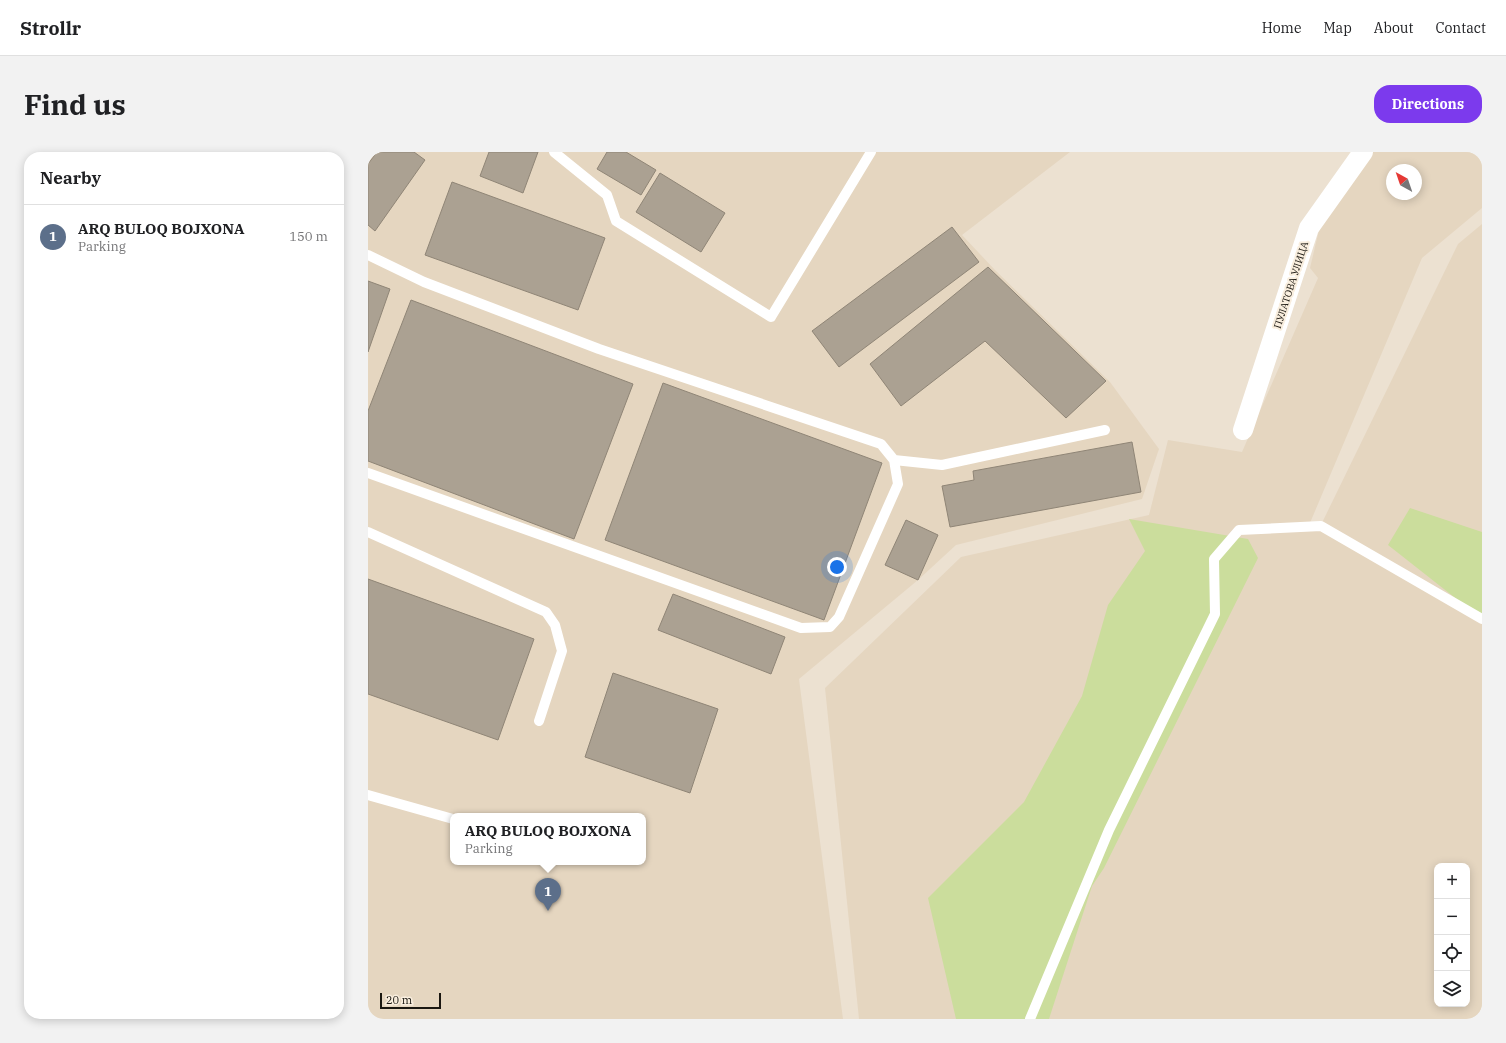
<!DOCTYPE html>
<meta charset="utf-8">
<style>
body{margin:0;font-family:"IBM Plex Serif",serif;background:#f2f2f2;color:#202124}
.controls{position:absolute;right:12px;bottom:12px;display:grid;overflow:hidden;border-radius:8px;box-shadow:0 2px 10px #0003}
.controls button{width:36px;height:36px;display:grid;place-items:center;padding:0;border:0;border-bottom:1px solid #e0e0e0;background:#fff;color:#202124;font:20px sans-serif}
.compass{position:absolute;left:1018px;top:12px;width:36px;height:36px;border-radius:50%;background:#fff;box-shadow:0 2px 10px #0003;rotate:320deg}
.scale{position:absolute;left:12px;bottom:10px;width:61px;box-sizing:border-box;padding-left:4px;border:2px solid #1a1711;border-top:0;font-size:11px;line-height:14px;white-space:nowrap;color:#1a1711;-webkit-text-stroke:3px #f9eede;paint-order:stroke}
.you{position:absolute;left:469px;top:415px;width:14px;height:14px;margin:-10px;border:3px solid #fff;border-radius:50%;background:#1a73e8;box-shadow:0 0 0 6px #1a73e833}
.badge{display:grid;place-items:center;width:26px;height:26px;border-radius:50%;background:#7c3aed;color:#fff;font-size:13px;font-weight:700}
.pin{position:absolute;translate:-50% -33px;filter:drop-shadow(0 1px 2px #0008)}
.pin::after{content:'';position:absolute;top:21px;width:14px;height:12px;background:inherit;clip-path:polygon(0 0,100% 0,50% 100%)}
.popup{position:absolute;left:82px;top:661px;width:196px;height:52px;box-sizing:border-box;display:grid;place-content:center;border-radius:8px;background:#fff;filter:drop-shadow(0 1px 3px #0005);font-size:13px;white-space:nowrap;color:#757577}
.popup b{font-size:15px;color:#202124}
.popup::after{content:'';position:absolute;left:50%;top:100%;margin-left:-8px;border:8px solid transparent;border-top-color:#fff}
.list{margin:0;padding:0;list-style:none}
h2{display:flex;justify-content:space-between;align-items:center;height:52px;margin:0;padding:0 16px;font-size:17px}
h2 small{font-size:13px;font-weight:400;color:#757577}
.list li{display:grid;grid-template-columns:26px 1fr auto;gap:12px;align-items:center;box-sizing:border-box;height:64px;padding:0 16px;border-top:1px solid #e0e0e0}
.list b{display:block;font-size:15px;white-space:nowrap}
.list p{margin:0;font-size:13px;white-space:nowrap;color:#757577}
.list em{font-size:13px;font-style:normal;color:#757577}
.icon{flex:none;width:22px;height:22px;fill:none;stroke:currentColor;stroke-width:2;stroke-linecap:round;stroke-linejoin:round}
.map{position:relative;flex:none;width:1114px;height:867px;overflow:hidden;border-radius:16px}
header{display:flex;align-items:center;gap:24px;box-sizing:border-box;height:56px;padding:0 20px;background:#fff;border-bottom:1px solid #e0e0e0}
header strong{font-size:19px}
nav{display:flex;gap:22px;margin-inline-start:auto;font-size:14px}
.intro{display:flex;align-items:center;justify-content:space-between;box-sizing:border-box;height:96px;padding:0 24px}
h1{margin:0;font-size:28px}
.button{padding:10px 18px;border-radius:16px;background:#7c3aed;color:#fff;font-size:14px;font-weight:700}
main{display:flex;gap:24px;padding:0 24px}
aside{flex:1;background:#fff;border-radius:16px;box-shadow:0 2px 10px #0003}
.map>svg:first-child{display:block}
.built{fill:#e5d6c0;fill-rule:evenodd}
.green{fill:#cbdd9c}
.building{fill:#aba192;stroke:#8f8576}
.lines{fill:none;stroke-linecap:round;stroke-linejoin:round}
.service{stroke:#fff;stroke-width:10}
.minor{stroke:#fff;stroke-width:20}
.labels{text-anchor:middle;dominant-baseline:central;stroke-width:4;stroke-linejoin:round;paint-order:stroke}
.street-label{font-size:10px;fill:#1a1711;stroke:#f9eede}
</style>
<header>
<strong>Strollr</strong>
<nav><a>Home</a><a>Map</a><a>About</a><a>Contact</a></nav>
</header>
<div class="intro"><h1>Find us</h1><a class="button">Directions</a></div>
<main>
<aside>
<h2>Nearby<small></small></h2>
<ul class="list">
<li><span class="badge" style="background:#5c6f8a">1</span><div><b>ARQ BULOQ BOJXONA</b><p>Parking</p></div><em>150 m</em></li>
</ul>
</aside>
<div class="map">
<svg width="1114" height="867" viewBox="0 0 1114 867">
<rect width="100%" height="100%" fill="#ece1d1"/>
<path class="built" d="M 0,0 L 702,0 L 594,83 L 627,118 L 742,230 L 791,297 L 774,347 L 588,393 L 550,428 L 431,527 L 475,867 L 0,867 ZM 85,664 L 275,664 L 275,710 L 85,710 Z
M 1005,0 L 1114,0 L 1114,56 L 1054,106 L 939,378 L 950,379 L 1090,92 L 1114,72 L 1114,867 L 491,867 L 457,536 L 593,405 L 781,363 L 800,288 L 874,300 L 950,126 L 942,116 L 951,78 ZM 1024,18 L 1048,18 L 1048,42 L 1024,42 ZM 1069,714 L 1099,714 L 1099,852 L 1069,852 Z"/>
<path class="green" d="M 1042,356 L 1114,380 L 1114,467 L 1020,393 Z
M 761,367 L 880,387 L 890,406 L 736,716 L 724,734 L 681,867 L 588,867 L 560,746 L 656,650 L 714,544 L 740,453 L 777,399 Z"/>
<path class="building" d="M 9,0 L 46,0 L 57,8 L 7,79 L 0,73 L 0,12 Z
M 121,0 L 170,0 L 155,41 L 112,24 Z
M 239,0 L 258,0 L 288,18 L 273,43 L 229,17 Z
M 292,21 L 357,61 L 333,100 L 268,60 Z
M 84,30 L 237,86 L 210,158 L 57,103 Z
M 584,75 L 611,110 L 471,215 L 444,179 Z
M 620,115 L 738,229 L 698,266 L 617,189 L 533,254 L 502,212 Z
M 0,129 L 22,137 L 0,200 Z
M 43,148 L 265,232 L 206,387 L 0,309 L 0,259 Z
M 295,231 L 514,311 L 456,468 L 237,388 Z
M 764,290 L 773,340 L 582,375 L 574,334 L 606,328 L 605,319 Z
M 538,368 L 570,383 L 550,428 L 517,413 Z
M 0,427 L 166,487 L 130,588 L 0,542 Z
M 305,442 L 417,485 L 403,522 L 290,478 Z
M 245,521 L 350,557 L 322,641 L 217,605 Z"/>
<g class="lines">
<path class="service" d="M 186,0 L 239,43 L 248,69 L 403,165 L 503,0
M 0,103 L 56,130 L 231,197 L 513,292 L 526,308 L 530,332 L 471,465 L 462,475 L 433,476 L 0,321
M 526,308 L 574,313 L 737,278
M 0,380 L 178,460 L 187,473 L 194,499 L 171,569
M 0,643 L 85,667
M 662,867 L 741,678 L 847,462 L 846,407 L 871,378 L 953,374 L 1114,467"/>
<path class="minor" d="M 875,278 L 941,76 L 995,0"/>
</g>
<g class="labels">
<g class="street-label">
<text transform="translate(923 133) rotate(-72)">ПУЛАТОВА УЛИЦА</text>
</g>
</g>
</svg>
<div class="controls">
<button>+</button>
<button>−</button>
<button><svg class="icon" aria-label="locate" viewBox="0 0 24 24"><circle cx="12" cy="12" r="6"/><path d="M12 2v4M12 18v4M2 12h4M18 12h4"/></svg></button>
<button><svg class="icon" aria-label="layers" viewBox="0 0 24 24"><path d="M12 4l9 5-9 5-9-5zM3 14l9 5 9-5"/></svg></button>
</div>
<svg class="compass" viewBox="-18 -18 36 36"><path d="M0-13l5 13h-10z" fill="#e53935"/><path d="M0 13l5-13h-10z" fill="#757577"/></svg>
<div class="scale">20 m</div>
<div class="you"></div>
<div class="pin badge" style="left:180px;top:759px;background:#5c6f8a">1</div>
<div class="popup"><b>ARQ BULOQ BOJXONA</b>Parking</div>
</div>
</main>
